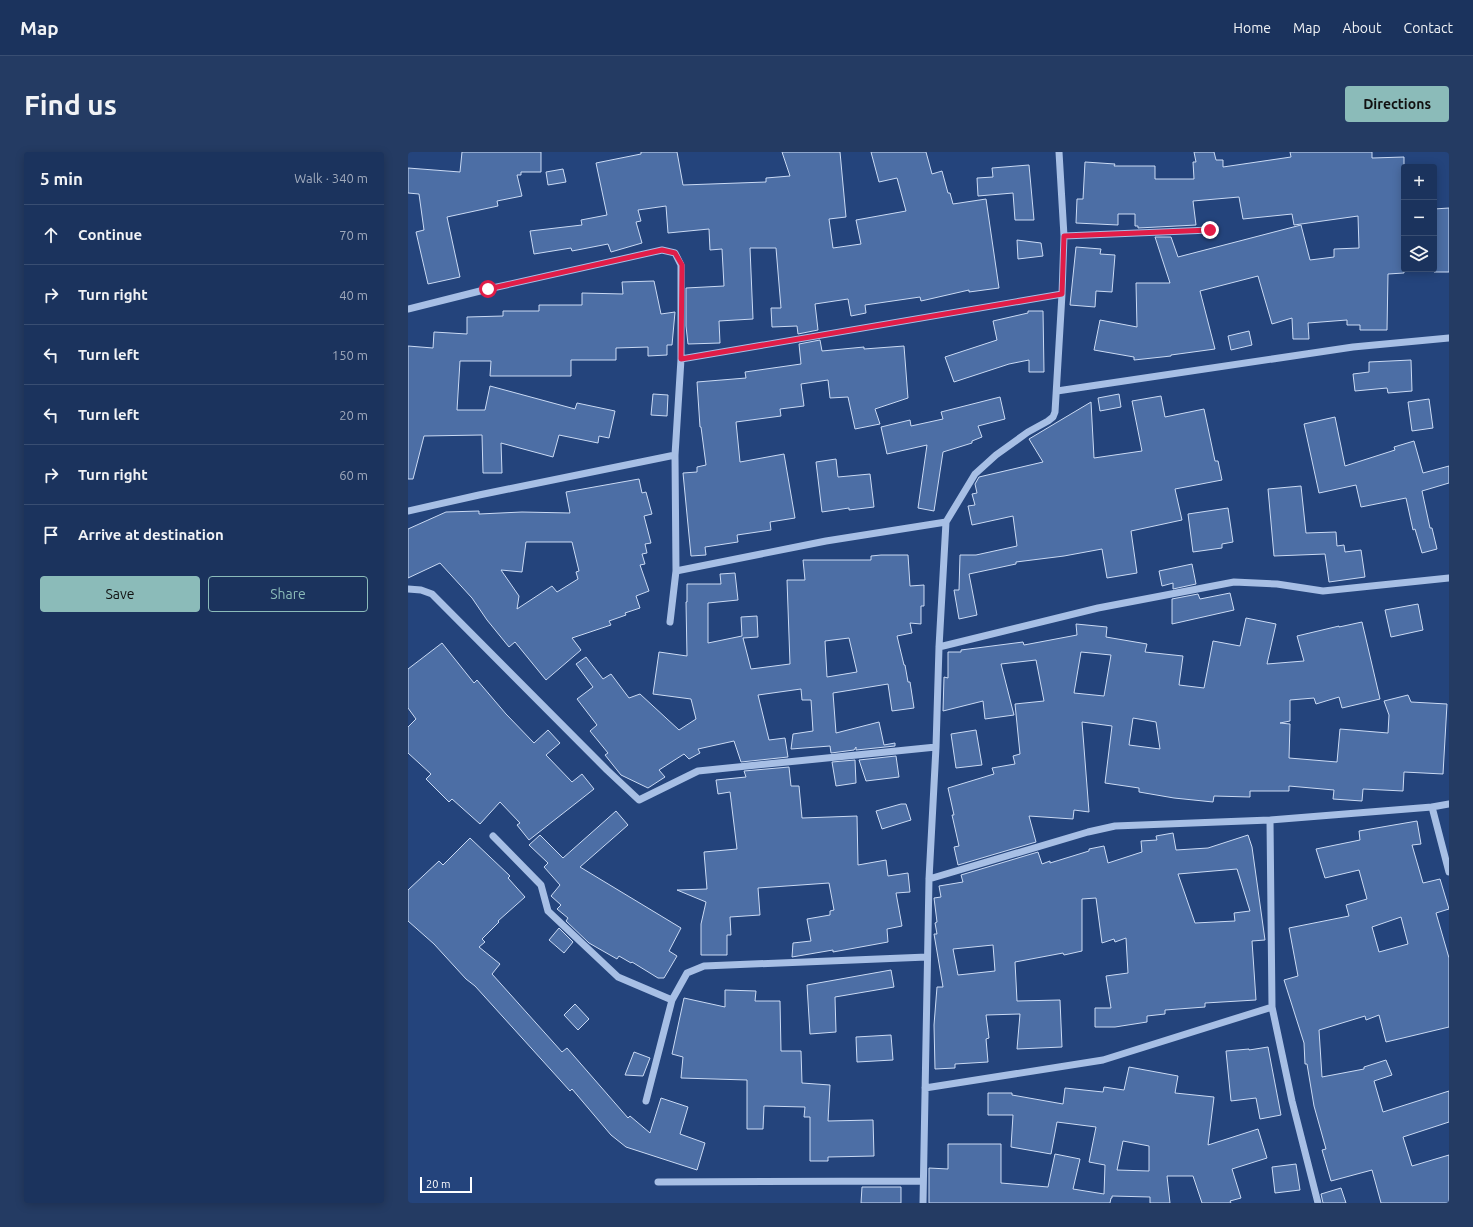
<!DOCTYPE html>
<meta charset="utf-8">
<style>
body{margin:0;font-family:Ubuntu,sans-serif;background:#243b63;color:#f1f3f6}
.controls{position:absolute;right:12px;top:12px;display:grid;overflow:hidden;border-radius:4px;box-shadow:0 2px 10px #0003}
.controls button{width:36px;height:36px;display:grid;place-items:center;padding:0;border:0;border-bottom:1px solid #394e72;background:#1b335d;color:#f1f3f6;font:20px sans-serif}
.scale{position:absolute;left:12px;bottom:10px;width:52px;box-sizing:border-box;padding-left:4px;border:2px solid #fff;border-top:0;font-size:11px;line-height:14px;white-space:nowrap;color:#fff;-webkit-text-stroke:3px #24447c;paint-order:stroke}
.stop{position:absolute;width:12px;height:12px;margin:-9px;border:3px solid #e11d48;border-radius:50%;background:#fff}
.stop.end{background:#e11d48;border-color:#fff;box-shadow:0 1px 4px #0008}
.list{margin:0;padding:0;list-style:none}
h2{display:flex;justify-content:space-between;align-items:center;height:52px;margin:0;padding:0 16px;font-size:17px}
h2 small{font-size:13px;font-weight:400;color:#a0aabc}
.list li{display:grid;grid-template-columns:26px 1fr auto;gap:12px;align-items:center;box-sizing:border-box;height:60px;padding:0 16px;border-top:1px solid #394e72}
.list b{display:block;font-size:15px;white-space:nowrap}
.list em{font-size:13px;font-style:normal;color:#a0aabc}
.actions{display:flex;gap:8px;padding:12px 16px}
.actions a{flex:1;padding:9px 0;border:1px solid #8bbbb9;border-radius:4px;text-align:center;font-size:14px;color:#8bbbb9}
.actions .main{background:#8bbbb9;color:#111}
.icon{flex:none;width:22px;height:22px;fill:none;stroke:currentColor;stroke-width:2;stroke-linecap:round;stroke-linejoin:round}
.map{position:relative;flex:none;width:1041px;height:1051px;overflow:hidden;border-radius:4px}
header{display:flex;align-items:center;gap:24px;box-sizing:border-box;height:56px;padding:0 20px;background:#1b335d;border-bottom:1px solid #394e72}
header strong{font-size:19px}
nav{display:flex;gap:22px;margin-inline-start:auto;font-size:14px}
.intro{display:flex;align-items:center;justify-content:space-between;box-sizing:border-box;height:96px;padding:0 24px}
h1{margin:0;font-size:28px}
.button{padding:10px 18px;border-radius:4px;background:#8bbbb9;color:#111;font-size:14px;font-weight:700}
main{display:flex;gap:24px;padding:0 24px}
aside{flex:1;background:#1b335d;border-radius:4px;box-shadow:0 2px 10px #0003}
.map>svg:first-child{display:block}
.building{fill:#4c6ea5;stroke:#cadaf4;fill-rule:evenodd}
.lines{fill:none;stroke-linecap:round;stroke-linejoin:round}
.minor{stroke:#a7bfe5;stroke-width:7}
.route{stroke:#e11d48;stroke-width:5}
</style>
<header>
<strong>Map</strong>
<nav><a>Home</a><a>Map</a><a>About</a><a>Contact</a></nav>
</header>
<div class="intro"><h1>Find us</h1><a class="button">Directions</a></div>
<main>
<aside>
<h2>5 min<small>Walk · 340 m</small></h2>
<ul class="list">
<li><svg class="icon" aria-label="ahead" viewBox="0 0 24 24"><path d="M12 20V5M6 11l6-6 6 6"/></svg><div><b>Continue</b></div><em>70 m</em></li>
<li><svg class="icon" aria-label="right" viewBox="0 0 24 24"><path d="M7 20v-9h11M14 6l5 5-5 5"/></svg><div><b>Turn right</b></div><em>40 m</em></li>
<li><svg class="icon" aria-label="left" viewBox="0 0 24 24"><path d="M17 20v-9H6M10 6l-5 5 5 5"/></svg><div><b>Turn left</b></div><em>150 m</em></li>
<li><svg class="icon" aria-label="left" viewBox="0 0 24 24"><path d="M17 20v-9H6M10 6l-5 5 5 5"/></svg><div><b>Turn left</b></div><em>20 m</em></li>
<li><svg class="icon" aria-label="right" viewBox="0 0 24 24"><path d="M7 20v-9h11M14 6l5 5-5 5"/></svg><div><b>Turn right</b></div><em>60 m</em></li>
<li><svg class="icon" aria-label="arrive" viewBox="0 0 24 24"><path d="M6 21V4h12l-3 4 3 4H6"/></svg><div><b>Arrive at destination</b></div></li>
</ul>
<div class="actions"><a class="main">Save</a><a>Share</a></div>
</aside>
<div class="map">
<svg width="1041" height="1051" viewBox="0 0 1041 1051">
<rect width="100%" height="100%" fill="#24447c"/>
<path class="building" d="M 54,0 L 133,0 L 133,20 L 113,20 L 113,23 L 109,23 L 114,44 L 89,49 L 90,54 L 39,65 L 52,125 L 20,132 L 8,80 L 16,78 L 11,42 L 0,41 L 0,16 L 52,20 Z
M 233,0 L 269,0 L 275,33 L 358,30 L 358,26 L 382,24 L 374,0 L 432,0 L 438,65 L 421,67 L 425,96 L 453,92 L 448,68 L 498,59 L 489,26 L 471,30 L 463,0 L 518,0 L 524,22 L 534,19 L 540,41 L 542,41 L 545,52 L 578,47 L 591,136 L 561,140 L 561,138 L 513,149 L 512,145 L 457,153 L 458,161 L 443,164 L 440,147 L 407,152 L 410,178 L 390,182 L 389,174 L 364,175 L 363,156 L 373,156 L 368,96 L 342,96 L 345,167 L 311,169 L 312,191 L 280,192 L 278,174 L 278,136 L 316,134 L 314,97 L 302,98 L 301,77 L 260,81 L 258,54 L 230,58 L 233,69 L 228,70 L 234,91 L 203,100 L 200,92 L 164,99 L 163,96 L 126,102 L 122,79 L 174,73 L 173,68 L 199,63 L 188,11 L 233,2 Z
M 786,0 L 806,0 L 808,8 L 815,8 L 815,15 L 883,5 L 882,0 L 964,0 L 964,6 L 996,5 L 996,121 L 980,122 L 979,178 L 952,178 L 952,173 L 939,173 L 939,168 L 900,171 L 901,187 L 885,187 L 884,166 L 864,172 L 850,124 L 792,139 L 807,197 L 763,203 L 763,204 L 726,208 L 726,205 L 686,198 L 692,168 L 729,175 L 728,131 L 762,131 L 747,85 L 763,85 L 770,105 L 893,73 L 902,108 L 926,105 L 926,97 L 951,96 L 950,64 L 886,73 L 884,62 L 835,67 L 831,45 L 785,49 L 788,73 L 730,76 L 730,74 L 727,74 L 727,62 L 710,62 L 710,73 L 668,71 L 669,47 L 675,47 L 677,10 L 707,12 L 706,14 L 747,14 L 747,27 L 786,27 L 785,10 L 788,10 Z
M 621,13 L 626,68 L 607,68 L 605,41 L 570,44 L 569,26 L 585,25 L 584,16 Z
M 155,17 L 158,30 L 140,33 L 138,20 Z
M 1041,56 L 1041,120 L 1026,120 L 1026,57 Z
M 609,88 L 633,91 L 635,104 L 610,107 Z
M 668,95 L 693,97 L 692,102 L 707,103 L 704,140 L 688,139 L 687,155 L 662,153 Z
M 246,129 L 253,162 L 267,160 L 264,193 L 259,193 L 259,203 L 240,204 L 240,195 L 208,196 L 208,208 L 163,208 L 163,224 L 82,224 L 83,209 L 52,209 L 49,258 L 77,258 L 82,234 L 167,257 L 169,251 L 207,259 L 201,286 L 191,284 L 190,291 L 151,283 L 145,305 L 93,291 L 94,321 L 75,321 L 74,283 L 16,284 L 5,327 L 0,327 L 0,194 L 25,196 L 26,180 L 59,182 L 59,165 L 95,164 L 95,159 L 131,159 L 131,153 L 174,153 L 174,141 L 215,142 L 214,130 Z
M 620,159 L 635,159 L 636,220 L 621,220 L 621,208 L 601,212 L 546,230 L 537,205 L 589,188 L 585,169 L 620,161 Z
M 841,179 L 844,193 L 823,198 L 820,184 Z
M 412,188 L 414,199 L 456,195 L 456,197 L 496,194 L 500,246 L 467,257 L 472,272 L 447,277 L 440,245 L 422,246 L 420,228 L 393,232 L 396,254 L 372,257 L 373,264 L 328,270 L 332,310 L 376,302 L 387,366 L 362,370 L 363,378 L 329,383 L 330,390 L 297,395 L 298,403 L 283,404 L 275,321 L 289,320 L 289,315 L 298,313 L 293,275 L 292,275 L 289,230 L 338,226 L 337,220 L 393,212 L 391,192 Z
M 1003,208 L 1004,239 L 980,241 L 979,236 L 947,239 L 945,222 L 961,220 L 961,210 Z
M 245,242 L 260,243 L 259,264 L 243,263 Z
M 711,242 L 713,255 L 692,259 L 690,246 Z
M 753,244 L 757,265 L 796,257 L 807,309 L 810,309 L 814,328 L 767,337 L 774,368 L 723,379 L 729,421 L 699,426 L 694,397 L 656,404 L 608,410 L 608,412 L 561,422 L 569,463 L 551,467 L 546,438 L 551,438 L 552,403 L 568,403 L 609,394 L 605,364 L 564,373 L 560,354 L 567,353 L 564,342 L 569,341 L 567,332 L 571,325 L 635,310 L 621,287 L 683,250 L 686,306 L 734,299 L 724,249 Z
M 592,245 L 597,267 L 570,274 L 574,285 L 564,289 L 564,291 L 535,300 L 526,359 L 510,356 L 519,293 L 479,302 L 473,275 L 502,268 L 503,274 L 535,267 L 533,260 Z
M 1021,247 L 1025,276 L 1004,279 L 1000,250 Z
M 927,265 L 937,314 L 987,298 L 986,295 L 1006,289 L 1015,321 L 1041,314 L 1041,331 L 1014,339 L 1022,376 L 1024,376 L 1029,397 L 1014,401 L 1007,377 L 1005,378 L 998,346 L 953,355 L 948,333 L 911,341 L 896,272 Z
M 428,307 L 430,325 L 462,322 L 466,355 L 441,358 L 441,356 L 414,360 L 408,310 Z
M 231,327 L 234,341 L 238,340 L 244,362 L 236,364 L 243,391 L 237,392 L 239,401 L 234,402 L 237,412 L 232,413 L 241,439 L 228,444 L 232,456 L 217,461 L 218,463 L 201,469 L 203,473 L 164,486 L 173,498 L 138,528 L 107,490 L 101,495 L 79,468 L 64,446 L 32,411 L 0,426 L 0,377 L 38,360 L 71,359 L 71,362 L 114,360 L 162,361 L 158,340 ZM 118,390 L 164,390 L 171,419 L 168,420 L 170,427 L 149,440 L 144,434 L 109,457 L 111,444 L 93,418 L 114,420 Z
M 893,334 L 898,381 L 928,380 L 929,394 L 936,393 L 937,400 L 953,398 L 957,425 L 921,430 L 917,402 L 866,404 L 860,337 Z
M 820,356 L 825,390 L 814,392 L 814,396 L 785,400 L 780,362 Z
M 473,403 L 500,403 L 502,434 L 516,433 L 516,454 L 513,454 L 513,472 L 502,471 L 504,481 L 489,484 L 496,513 L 497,513 L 500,530 L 502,530 L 506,556 L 484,559 L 480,532 L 425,541 L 428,581 L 471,570 L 476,593 L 487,591 L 487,594 L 448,598 L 448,595 L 446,598 L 423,601 L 422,594 L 383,597 L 385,582 L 405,579 L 403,548 L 394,548 L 393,537 L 350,543 L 361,588 L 377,586 L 380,605 L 333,610 L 326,589 L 290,597 L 292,601 L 281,607 L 276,602 L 251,618 L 257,625 L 240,636 L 213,623 L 197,603 L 200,601 L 182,579 L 189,573 L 169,547 L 185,535 L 168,512 L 178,505 L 195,527 L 203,522 L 221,546 L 232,542 L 271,578 L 288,567 L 283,547 L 245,542 L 251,500 L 279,504 L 278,450 L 279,450 L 279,432 L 313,432 L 312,422 L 327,421 L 330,448 L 300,451 L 300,491 L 334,484 L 333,465 L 349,464 L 350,485 L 335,486 L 343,517 L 382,512 L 379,428 L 397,428 L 395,408 L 463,408 L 463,404 ZM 441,486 L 449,520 L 419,525 L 417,489 Z
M 784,412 L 788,432 L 765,437 L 765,431 L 754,434 L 751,419 Z
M 822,441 L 826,458 L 764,472 L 764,447 L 790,442 L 792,447 Z
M 1010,452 L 1015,478 L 983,485 L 977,458 Z
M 838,466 L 868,472 L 859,512 L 896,509 L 889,484 L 931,474 L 931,475 L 954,470 L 972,547 L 934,556 L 931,545 L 908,552 L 906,546 L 882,548 L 882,569 L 872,571 L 882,572 L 881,606 L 929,610 L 932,577 L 980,581 L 981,563 L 976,549 L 1000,543 L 1003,550 L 1039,552 L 1035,622 L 996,620 L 995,639 L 955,637 L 954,649 L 925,647 L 926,638 L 881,634 L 881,639 L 842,639 L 842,645 L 806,644 L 805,650 L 766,646 L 731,640 L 731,636 L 697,631 L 704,574 L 674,570 L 681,660 L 666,658 L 665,667 L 621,664 L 628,690 L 550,713 L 546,695 L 551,694 L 544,663 L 546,663 L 540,636 L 586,622 L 584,616 L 607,612 L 605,604 L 612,602 L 607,552 L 636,549 L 628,508 L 593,512 L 606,563 L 577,567 L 575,549 L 535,559 L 536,525 L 540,526 L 540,500 L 553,500 L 553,498 L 615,490 L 616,493 L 669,483 L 668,472 L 699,475 L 698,485 L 739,492 L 737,500 L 775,504 L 771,533 L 796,536 L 805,489 L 832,494 ZM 673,500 L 703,503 L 696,544 L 666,541 ZM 725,566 L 748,570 L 752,597 L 721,593 Z
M 34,491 L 66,531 L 69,528 L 98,562 L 126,591 L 140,578 L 152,591 L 138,603 L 164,630 L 174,622 L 186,637 L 121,688 L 109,673 L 112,671 L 92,650 L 72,672 L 44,647 L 41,650 L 18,627 L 23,622 L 0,601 L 0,575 L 8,567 L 0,556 L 0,517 Z
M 568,578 L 574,613 L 548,616 L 543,582 Z
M 488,604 L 491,625 L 458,629 L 451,608 Z
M 447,608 L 448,631 L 428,634 L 424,610 Z
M 381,615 L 383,634 L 391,634 L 394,666 L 449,664 L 450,713 L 478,708 L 480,724 L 500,721 L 502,740 L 488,741 L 494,774 L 479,777 L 480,790 L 425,800 L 425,798 L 384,805 L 385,791 L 403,789 L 399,767 L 422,763 L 422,759 L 426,758 L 421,731 L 350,736 L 352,763 L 322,765 L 323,783 L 319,783 L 319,803 L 293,803 L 293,772 L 298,750 L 269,738 L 299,737 L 296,700 L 329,697 L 322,640 L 310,642 L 308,628 L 338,625 L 336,619 Z
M 493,652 L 498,652 L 503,668 L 474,677 L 468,659 Z
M 208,659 L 220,673 L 172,715 L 273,776 L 261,799 L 269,804 L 256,826 L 250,826 L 224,810 L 223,811 L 211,804 L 209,807 L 181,791 L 158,769 L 160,766 L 149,757 L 153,753 L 143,744 L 152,733 L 136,715 L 140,711 L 121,693 L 132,683 L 155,706 Z
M 1009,669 L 1013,692 L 1004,693 L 1015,731 L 1032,727 L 1041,757 L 1028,761 L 1041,806 L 1041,875 L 978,890 L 971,863 L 958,868 L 957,864 L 911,878 L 914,925 L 956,917 L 956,915 L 978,908 L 984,923 L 966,929 L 975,960 L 1041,939 L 1041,970 L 995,985 L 1004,1014 L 1041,1003 L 1041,1051 L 973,1051 L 964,1018 L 923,1029 L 914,998 L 918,997 L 906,954 L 899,912 L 897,912 L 896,891 L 876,828 L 890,824 L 881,776 L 941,764 L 938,753 L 959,747 L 951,718 L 917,726 L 908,697 L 952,688 L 951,679 ZM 993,765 L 1000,792 L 971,800 L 964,775 Z
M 765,681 L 768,698 L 800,696 L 840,683 L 844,695 L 857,788 L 844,789 L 848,848 L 797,851 L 797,855 L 757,858 L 757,862 L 739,864 L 739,870 L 707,875 L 687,875 L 687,856 L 703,856 L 698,824 L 720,821 L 718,786 L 707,790 L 706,787 L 694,791 L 688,746 L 674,747 L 674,799 L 656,803 L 655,801 L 607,810 L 609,849 L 652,848 L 654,895 L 609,897 L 612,862 L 578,863 L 581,886 L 578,887 L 580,910 L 547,912 L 547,916 L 527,917 L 526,873 L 529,835 L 535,835 L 526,782 L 529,782 L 527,771 L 529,770 L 526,746 L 533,745 L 531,734 L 555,730 L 553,723 L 630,700 L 634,712 L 642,709 L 642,711 L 681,699 L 681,697 L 696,694 L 700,711 L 734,700 L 733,689 L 749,688 L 748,684 ZM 829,717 L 842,759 L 826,761 L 827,769 L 787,771 L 770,722 ZM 585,793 L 587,819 L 550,823 L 545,797 Z
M 62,686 L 102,724 L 100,726 L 117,745 L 90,769 L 91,770 L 74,787 L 77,790 L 71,795 L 92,812 L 84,822 L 154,900 L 159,896 L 220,966 L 222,964 L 242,981 L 253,946 L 280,955 L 272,982 L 297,991 L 289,1018 L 218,995 L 203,983 L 164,937 L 162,939 L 67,834 L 58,827 L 26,792 L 0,769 L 0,738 L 31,709 L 35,713 Z
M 151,776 L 165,790 L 156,801 L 141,788 Z
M 483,818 L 486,835 L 427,845 L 428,880 L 402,882 L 399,833 Z
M 317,838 L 348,839 L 347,849 L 372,849 L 373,899 L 393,899 L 394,931 L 422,933 L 420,969 L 465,968 L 466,1004 L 420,1005 L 420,1009 L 402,1009 L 402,965 L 396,965 L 397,955 L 356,954 L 355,977 L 339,977 L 339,928 L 273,926 L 275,905 L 264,902 L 276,846 L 317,855 Z
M 167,852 L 181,867 L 170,878 L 156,863 Z
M 483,883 L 485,908 L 449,910 L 448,885 Z
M 860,895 L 873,963 L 852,967 L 848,946 L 823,949 L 818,899 L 841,897 L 841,898 Z
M 226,900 L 242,906 L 235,924 L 217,923 Z
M 721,915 L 770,924 L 767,941 L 806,945 L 800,993 L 850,977 L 859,1006 L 824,1017 L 833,1046 L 822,1049 L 823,1051 L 794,1051 L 785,1024 L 759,1024 L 762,1051 L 742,1051 L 742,1045 L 704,1044 L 704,1046 L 703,1046 L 702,1051 L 521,1051 L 521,1016 L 540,1017 L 540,992 L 593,992 L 593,1031 L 640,1035 L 647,1002 L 672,1007 L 665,1037 L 696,1042 L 697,1013 L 681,1010 L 688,975 L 649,970 L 643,1002 L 603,995 L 605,963 L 580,963 L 580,941 L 604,941 L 604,943 L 655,952 L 657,936 L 695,940 L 696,935 L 716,938 ZM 715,989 L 741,994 L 741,1019 L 709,1018 Z
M 888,1012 L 892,1038 L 867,1041 L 864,1015 Z
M 454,1035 L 493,1035 L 493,1051 L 453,1051 Z
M 933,1036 L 938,1051 L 915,1051 L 913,1042 Z"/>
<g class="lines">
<path class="minor" d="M 656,84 L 802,78
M 0,157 L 80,137 L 254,98 L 267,101 L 273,113 L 273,207 L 267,303 L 268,419 L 262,470
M 273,207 L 654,142
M 649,239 L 945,195 L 1041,186
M 0,359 L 71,343 L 267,303
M 268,419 L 418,389 L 538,370
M 0,437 L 13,438 L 24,442 L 199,618 L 231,648 L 290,619 L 528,595
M 531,495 L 690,456 L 826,430 L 869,432 L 915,439 L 1041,426
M 1024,655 L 1041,720
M 862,668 L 864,855 L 884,949 L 910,1051
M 85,684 L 133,733 L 140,759 L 210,825 L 264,848
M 521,727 L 680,680 L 707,674 L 862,668 L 1024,655 L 1041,652
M 517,936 L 695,908 L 864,855
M 238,949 L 264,848 L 279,821 L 296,814 L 519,805
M 250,1030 L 515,1029
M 515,1051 L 521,727 L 528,595 L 531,495 L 538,370 L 567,322 L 588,303 L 620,280 L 640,269 L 645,265 L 647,260 L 654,142 L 656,84 L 651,0"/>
</g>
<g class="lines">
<path class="route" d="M 80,137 L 254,98 L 267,101 L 274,113 L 273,207 L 654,142 L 656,84 L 802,78"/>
</g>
</svg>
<div class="controls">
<button>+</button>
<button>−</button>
<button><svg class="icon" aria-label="layers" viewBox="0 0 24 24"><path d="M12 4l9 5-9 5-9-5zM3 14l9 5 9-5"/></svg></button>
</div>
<div class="scale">20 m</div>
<div class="stop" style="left:80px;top:137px"></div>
<div class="stop end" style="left:802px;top:78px"></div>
</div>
</main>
